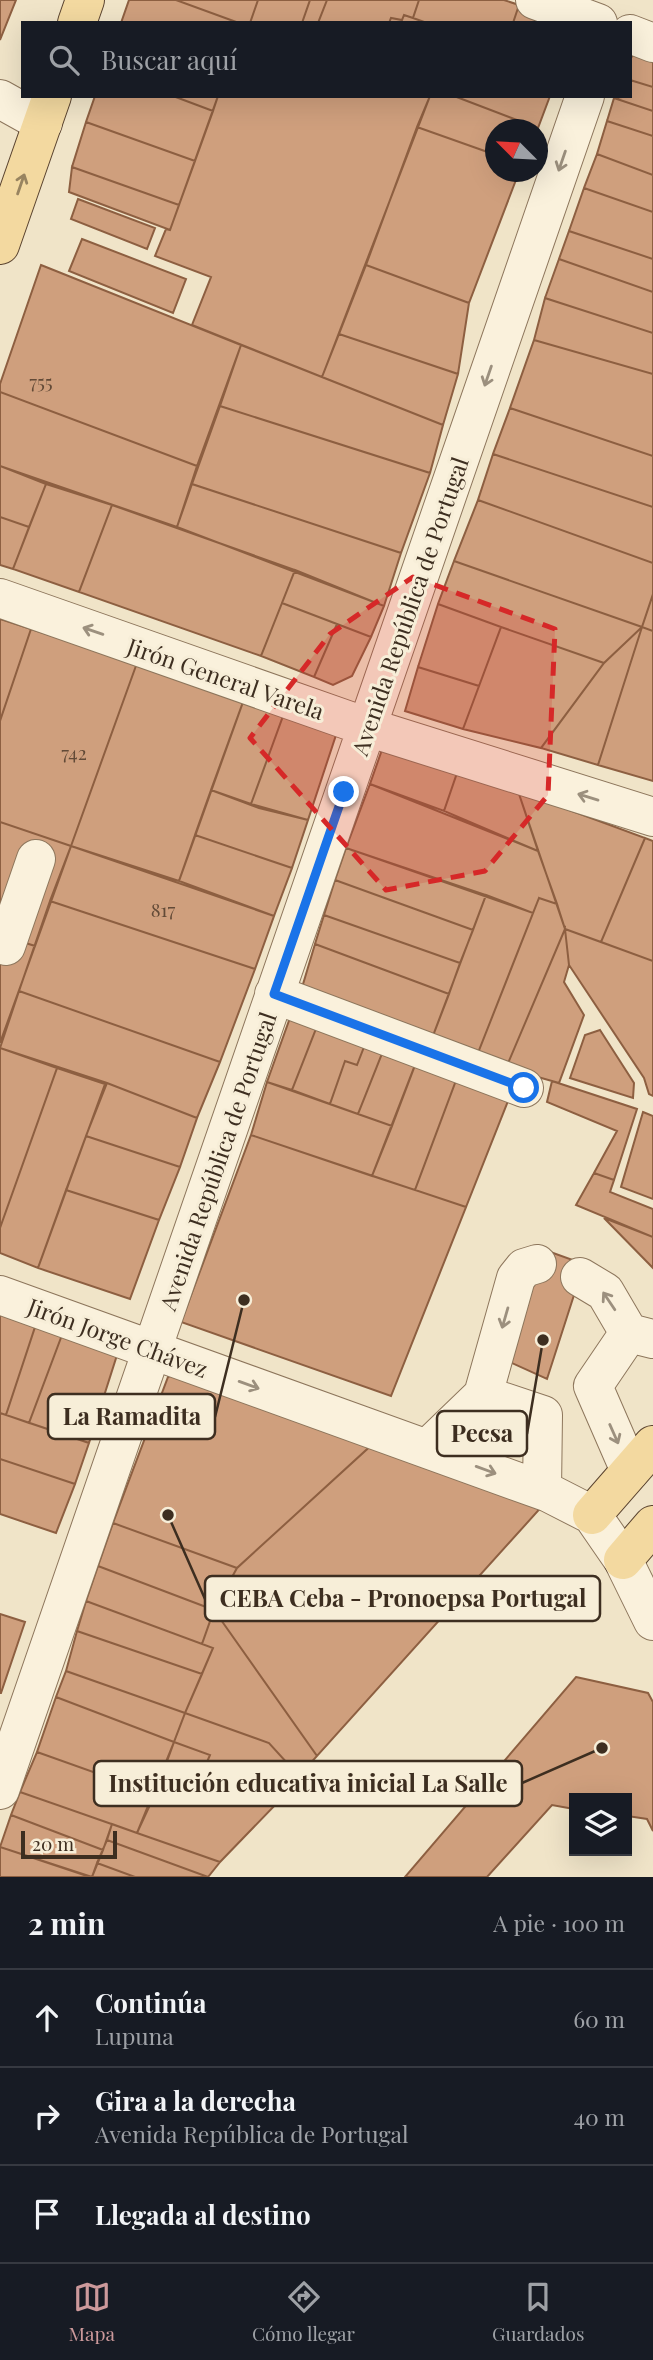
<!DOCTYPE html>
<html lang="es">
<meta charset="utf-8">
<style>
body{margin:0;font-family:"Playfair Display",serif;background:#20242c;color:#f1f3f6}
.controls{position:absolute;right:21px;bottom:21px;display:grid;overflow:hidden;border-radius:0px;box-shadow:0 7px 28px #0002}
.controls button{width:63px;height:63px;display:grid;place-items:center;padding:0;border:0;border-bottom:2px solid #363941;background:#171b24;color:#f1f3f6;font:35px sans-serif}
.compass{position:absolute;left:485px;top:119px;width:63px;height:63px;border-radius:50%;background:#171b24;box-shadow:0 7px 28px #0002;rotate:294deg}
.scale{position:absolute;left:21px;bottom:18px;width:96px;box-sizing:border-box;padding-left:7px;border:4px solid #3d2e20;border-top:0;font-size:19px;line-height:24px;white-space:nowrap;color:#3d2e20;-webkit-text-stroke:5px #f7eed8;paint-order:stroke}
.stop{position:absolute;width:21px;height:21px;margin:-16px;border:5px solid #1a73e8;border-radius:50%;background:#fff}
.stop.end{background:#1a73e8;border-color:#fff;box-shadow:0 2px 7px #0008}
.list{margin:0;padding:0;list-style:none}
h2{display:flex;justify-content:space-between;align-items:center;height:91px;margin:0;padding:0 28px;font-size:30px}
h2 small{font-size:23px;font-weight:400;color:#9ea1a6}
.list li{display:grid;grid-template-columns:46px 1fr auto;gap:21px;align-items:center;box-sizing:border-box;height:98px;padding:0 28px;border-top:2px solid #363941}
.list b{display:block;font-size:26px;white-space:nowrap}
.list p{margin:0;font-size:23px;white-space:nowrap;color:#9ea1a6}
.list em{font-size:23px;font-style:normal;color:#9ea1a6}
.icon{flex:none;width:38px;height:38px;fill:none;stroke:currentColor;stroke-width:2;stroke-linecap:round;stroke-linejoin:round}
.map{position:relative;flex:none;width:653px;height:1877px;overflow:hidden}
.search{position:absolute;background:#171b24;box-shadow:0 7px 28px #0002;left:21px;right:21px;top:21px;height:77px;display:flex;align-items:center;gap:18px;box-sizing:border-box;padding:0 24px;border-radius:0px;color:#9ea1a6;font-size:26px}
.sheet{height:385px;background:#171b24}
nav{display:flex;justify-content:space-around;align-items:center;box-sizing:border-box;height:98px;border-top:2px solid #363941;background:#171b24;font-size:19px;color:#9ea1a6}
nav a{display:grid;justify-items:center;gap:4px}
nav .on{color:#cc999b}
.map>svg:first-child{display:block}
.building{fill:#cf9f7d;stroke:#8d5f41;stroke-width:2}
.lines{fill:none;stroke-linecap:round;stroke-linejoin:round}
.minor-casing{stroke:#8d765c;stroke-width:40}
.major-casing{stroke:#5b4430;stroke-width:40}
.minor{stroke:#faf1dc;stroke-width:38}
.major{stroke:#f3d9a0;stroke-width:38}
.oneway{stroke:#9c907e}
.oneway2{stroke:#988460}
.route{stroke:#1a73e8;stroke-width:9}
.marked{fill:#d62828;fill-opacity:0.2;stroke:#d62828;stroke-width:5;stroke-dasharray:14 9;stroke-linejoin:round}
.labels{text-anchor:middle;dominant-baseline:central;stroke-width:6;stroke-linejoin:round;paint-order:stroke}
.number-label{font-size:19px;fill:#624a37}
.street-label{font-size:23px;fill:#3d2e20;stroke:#f7eed8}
.leader{fill:none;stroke:#3d2e20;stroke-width:2.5}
.callout-dot{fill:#3d2e20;stroke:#f7eed8;stroke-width:2.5}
.callout{fill:#f7eed8;stroke:#3d2e20;stroke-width:2.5}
.callout-label{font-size:24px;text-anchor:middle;font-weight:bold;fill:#3d2e20}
</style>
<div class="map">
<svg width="653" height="1877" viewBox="0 0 653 1877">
<rect width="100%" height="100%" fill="#f0e4c8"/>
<path class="building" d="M 0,0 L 16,0 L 0,40 Z
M 129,0 L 176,0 L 239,23 L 121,23 Z
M 176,0 L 258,0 L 250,23 L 239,23 Z
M 258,0 L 310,0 L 302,23 L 250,23 Z
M 310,0 L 327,0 L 318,23 L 302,23 Z
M 327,0 L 419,0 L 413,18 L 404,15 L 402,20 L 391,18 L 389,23 L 318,23 Z
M 419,0 L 504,0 L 519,5 L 513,23 L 427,23 L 413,18 Z
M 519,5 L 569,23 L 513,23 Z
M 404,15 L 413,18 L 427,23 L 389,23 L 391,18 L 402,20 Z
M 633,54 L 653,62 L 653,87 L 630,80 L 630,60 Z
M 630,80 L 653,87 L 653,111 L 614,98 L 630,96 Z
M 95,96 L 173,96 L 213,111 L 195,161 L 86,122 Z
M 173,96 L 218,96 L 213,111 Z
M 218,96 L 430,96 L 322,377 L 192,325 L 211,277 L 155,256 L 166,229 L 170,230 Z
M 430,96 L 454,96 L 538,128 L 538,130 L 496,130 L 496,155 L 417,127 Z
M 454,96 L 550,96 L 538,128 Z
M 614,98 L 653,111 L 653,136 L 607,121 Z
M 607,121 L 653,136 L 653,175 L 597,154 Z
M 86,122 L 195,161 L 179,205 L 72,167 Z
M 417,127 L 496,155 L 496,172 L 519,172 L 469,303 L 366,265 Z
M 597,154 L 653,175 L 653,212 L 584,188 Z
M 72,167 L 179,205 L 170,230 L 69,192 Z
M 584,188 L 653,212 L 653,259 L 569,231 Z
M 78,199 L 155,228 L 147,249 L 71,219 Z
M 569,231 L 653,259 L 653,292 L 559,259 Z
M 82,239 L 186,279 L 173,313 L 69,271 Z
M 559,259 L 653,292 L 653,333 L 545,298 Z
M 41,265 L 241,345 L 197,466 L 0,392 L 0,384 Z
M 366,265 L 469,303 L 458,374 L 339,334 Z
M 545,298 L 653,333 L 653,374 L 534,340 Z
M 339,334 L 458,374 L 443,425 L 322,377 Z
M 534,340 L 653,374 L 653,456 L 510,408 Z
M 241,345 L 443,425 L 430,473 L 220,406 Z
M 0,392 L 197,466 L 177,527 L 0,466 Z
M 220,406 L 430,473 L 401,553 L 192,484 Z
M 510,408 L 653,456 L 653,507 L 493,454 Z
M 493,454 L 653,507 L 653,563 L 478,500 Z
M 0,466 L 46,484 L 29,527 L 0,517 Z
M 46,484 L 112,505 L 79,592 L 13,569 Z
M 192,484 L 401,553 L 384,606 L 177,527 Z
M 478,500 L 653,563 L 653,594 L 642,627 L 454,561 Z
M 112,505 L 295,570 L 261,656 L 79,592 Z
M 0,517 L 29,527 L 13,569 L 0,565 Z
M 454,561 L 642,627 L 604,663 L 501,627 L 438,604 Z
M 295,570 L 384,606 L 371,637 L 282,603 Z
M 653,594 L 653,631 L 642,627 Z
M 282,603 L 337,624 L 314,677 L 261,656 Z
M 438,604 L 501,627 L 479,686 L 418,667 Z
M 0,619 L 31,629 L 0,721 Z
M 337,624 L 371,637 L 352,676 L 333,685 L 314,677 Z
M 501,627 L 604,663 L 541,748 L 463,729 Z
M 642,627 L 598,765 L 541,748 L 604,663 Z
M 642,627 L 653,631 L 653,781 L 598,765 Z
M 31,629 L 137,663 L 71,846 L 0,822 L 0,721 Z
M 137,663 L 243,702 L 179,881 L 71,846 Z
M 418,667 L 479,686 L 463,729 L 405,711 Z
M 243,702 L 283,716 L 251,804 L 211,790 Z
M 283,716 L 336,735 L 308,820 L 251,804 Z
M 384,744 L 458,770 L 444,811 L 370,784 Z
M 458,770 L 518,791 L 538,851 L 444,811 Z
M 370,784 L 538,851 L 557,904 L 539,898 L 533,913 L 346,848 Z
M 211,790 L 259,808 L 308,820 L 292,868 L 195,835 Z
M 518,791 L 645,838 L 601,942 L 565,929 Z
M 0,822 L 71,846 L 35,946 L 0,935 Z
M 195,835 L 292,868 L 274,916 L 179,881 Z
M 645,838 L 653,841 L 653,961 L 601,942 Z
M 71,846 L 274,916 L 255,969 L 50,901 Z
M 346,848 L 486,895 L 473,930 L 335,880 Z
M 335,880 L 473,930 L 460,963 L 324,915 Z
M 486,895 L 533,913 L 476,1058 L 431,1041 Z
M 539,898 L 557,904 L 565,929 L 506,1068 L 476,1058 Z
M 50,901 L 255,969 L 220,1062 L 19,991 Z
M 324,915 L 460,963 L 449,994 L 315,944 Z
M 565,929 L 653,961 L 653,1096 L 649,1094 L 644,1078 L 569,965 Z
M 565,929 L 569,965 L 564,982 L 584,1015 L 559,1083 L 506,1068 Z
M 0,935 L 35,946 L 0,1043 Z
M 315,944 L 449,994 L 431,1041 L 301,991 Z
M 19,991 L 220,1062 L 197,1118 L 107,1083 L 0,1048 Z
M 291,1015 L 321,1016 L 292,1090 L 267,1082 Z
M 321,1016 L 369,1034 L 357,1065 L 345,1061 L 330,1104 L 292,1090 Z
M 600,1030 L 634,1083 L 633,1098 L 570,1078 L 585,1035 Z
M 369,1034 L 387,1041 L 358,1114 L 330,1104 L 345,1061 L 357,1065 Z
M 387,1041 L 420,1052 L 392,1126 L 358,1114 Z
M 0,1048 L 57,1068 L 0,1228 Z
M 420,1052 L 461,1067 L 415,1190 L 372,1176 Z
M 461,1067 L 512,1091 L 466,1207 L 415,1190 Z
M 57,1068 L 105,1084 L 38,1268 L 0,1253 L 0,1228 Z
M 552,1081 L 637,1109 L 614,1180 L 594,1173 L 617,1131 L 547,1102 Z
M 267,1082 L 392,1126 L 372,1176 L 251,1135 Z
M 107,1083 L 197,1118 L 180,1167 L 86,1136 Z
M 643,1112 L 653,1116 L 653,1199 L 621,1187 Z
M 251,1135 L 466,1207 L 391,1396 L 181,1322 Z
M 86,1136 L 180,1167 L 159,1220 L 66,1190 Z
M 594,1173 L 614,1180 L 610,1192 L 653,1209 L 653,1237 L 576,1205 Z
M 66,1190 L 159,1220 L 130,1299 L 38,1268 Z
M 604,1218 L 653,1237 L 653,1268 Z
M 542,1249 L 584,1264 L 547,1379 L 503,1359 Z
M 0,1314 L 35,1327 L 6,1415 L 0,1413 Z
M 35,1327 L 62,1335 L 29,1423 L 6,1415 Z
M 62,1335 L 117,1355 L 89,1443 L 29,1423 Z
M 182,1370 L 376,1441 L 237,1568 L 113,1523 L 168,1377 Z
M 0,1413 L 89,1443 L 75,1484 L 0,1459 Z
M 376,1441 L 545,1503 L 317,1756 L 214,1610 L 237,1568 Z
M 0,1459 L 75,1484 L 56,1533 L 0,1514 Z
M 113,1523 L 237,1568 L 214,1610 L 98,1566 Z
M 98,1566 L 214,1610 L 202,1644 L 86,1601 Z
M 86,1601 L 213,1648 L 202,1674 L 77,1631 Z
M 214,1610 L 317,1756 L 299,1776 L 269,1743 L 185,1713 L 213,1648 L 202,1644 Z
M 0,1614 L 25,1622 L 1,1693 L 0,1693 Z
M 77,1631 L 202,1674 L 185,1713 L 66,1671 Z
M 66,1671 L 185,1713 L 174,1742 L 56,1697 Z
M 576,1677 L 648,1693 L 653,1702 L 653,1831 L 647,1819 L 627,1816 L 627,1798 L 574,1798 L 574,1809 L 552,1805 L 487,1877 L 405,1877 Z
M 56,1697 L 174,1742 L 155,1794 L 37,1752 Z
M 185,1713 L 269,1743 L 299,1776 L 279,1801 L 252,1775 L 243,1774 L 207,1762 L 210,1755 L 174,1742 Z
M 174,1742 L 210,1755 L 207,1762 L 243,1774 L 252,1775 L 279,1801 L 220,1862 L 137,1833 Z
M 37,1752 L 155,1794 L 137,1833 L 20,1792 Z
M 20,1792 L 112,1824 L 103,1850 L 11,1815 Z
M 11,1815 L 103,1850 L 92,1877 L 0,1847 Z
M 112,1824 L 137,1833 L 220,1862 L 208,1877 L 107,1840 Z
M 107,1840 L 208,1877 L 135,1877 L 97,1863 Z
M 0,1847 L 90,1877 L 0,1877 Z
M 97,1863 L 135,1877 L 92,1877 Z"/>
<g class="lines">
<g class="minor-casing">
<path id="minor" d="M 535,0 L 598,23
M 630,34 L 653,43
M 0,99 L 43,123
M 0,598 L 367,727 L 653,817
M 6,946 L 36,859
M 274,994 L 524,1088
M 580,1277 L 605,1292 L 629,1333
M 0,1295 L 549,1493 L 592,1515 L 623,1560 L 653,1621
M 483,1395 L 516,1278 L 524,1268 L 537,1264
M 427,1449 L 483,1395 L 543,1415 L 542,1490
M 630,1471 L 593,1386 L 629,1333 L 653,1339
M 0,1790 L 585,96"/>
</g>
<g class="major-casing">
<path id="major" d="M 77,23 L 85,0
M 0,245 L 52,96
M 592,1515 L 653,1445
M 623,1560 L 653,1525"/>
</g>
<use href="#minor" class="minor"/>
<use href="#major" class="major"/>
</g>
<defs><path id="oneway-shaft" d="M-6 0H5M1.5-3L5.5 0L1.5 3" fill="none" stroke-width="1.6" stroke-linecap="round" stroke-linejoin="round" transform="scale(1.75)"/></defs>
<g class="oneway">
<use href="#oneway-shaft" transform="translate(562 161) rotate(109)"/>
<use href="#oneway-shaft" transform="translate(488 376) rotate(109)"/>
<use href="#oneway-shaft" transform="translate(93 631) rotate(-161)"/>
<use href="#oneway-shaft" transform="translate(588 797) rotate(-163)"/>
<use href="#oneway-shaft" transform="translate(609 1301) rotate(-124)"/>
<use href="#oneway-shaft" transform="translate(505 1318) rotate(106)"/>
<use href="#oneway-shaft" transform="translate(249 1385) rotate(20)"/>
<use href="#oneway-shaft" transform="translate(614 1434) rotate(66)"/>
<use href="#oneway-shaft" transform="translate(486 1470) rotate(20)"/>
</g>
<use class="oneway2" href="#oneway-shaft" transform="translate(21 184) rotate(-71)"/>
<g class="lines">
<path class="route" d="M 344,792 L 274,994 L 524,1088"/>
</g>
<path class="marked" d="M 413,577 L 555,629 L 548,795 L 485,871 L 386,890 L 250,738 L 330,634 Z"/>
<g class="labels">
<g class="number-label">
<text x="41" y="381">755</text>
<text x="74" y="752">742</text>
<text x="163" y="909">817</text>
</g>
<g class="street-label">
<text transform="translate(409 606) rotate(-71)">Avenida República de Portugal</text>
<text transform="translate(226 678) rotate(19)">Jirón General Varela</text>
<text transform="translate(217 1161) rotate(-71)">Avenida República de Portugal</text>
<text transform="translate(118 1337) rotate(20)">Jirón Jorge Chávez</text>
</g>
</g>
<path class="leader" d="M244 1300L215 1417M543 1340L527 1434M168 1515L205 1599M602 1748L522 1783"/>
<g class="callout-dot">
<circle cx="244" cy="1300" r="7"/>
<circle cx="543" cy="1340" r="7"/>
<circle cx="168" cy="1515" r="7"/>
<circle cx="602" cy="1748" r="7"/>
</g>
<g class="callout">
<rect x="48" y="1394" width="167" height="45" rx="7"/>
<rect x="437" y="1411" width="90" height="45" rx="7"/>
<rect x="205" y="1576" width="395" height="45" rx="7"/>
<rect x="94" y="1761" width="428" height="45" rx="7"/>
</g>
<g class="callout-label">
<text x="132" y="1425">La Ramadita</text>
<text x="482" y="1442">Pecsa</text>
<text x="403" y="1607">CEBA Ceba - Pronoepsa Portugal</text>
<text x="308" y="1792">Institución educativa inicial La Salle</text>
</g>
</svg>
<div class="controls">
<button><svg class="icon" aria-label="layers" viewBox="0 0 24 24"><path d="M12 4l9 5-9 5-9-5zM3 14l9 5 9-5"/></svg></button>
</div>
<svg class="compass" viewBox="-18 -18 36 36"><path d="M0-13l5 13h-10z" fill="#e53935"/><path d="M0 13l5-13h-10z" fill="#9ea1a6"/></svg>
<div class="scale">20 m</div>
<div class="stop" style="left:524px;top:1088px"></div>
<div class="stop end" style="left:344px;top:792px"></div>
<div class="search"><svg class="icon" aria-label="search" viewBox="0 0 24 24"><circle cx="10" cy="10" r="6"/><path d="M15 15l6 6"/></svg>Buscar aquí</div>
</div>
<section class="sheet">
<h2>2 min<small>A pie · 100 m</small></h2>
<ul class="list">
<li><svg class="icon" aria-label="ahead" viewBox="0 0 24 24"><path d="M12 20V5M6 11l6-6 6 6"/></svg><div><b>Continúa</b><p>Lupuna</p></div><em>60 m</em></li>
<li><svg class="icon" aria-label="right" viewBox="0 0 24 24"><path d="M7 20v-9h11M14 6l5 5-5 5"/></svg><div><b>Gira a la derecha</b><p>Avenida República de Portugal</p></div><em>40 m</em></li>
<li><svg class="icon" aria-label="arrive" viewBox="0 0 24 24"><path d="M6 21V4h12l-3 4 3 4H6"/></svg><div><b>Llegada al destino</b></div></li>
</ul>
</section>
<nav>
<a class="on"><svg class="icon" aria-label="map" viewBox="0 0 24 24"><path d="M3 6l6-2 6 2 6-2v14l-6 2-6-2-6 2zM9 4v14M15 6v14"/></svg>Mapa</a>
<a><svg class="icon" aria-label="directions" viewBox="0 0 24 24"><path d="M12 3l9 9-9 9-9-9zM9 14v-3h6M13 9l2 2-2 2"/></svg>Cómo llegar</a>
<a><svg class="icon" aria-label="saved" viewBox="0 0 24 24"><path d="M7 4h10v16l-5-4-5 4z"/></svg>Guardados</a>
</nav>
